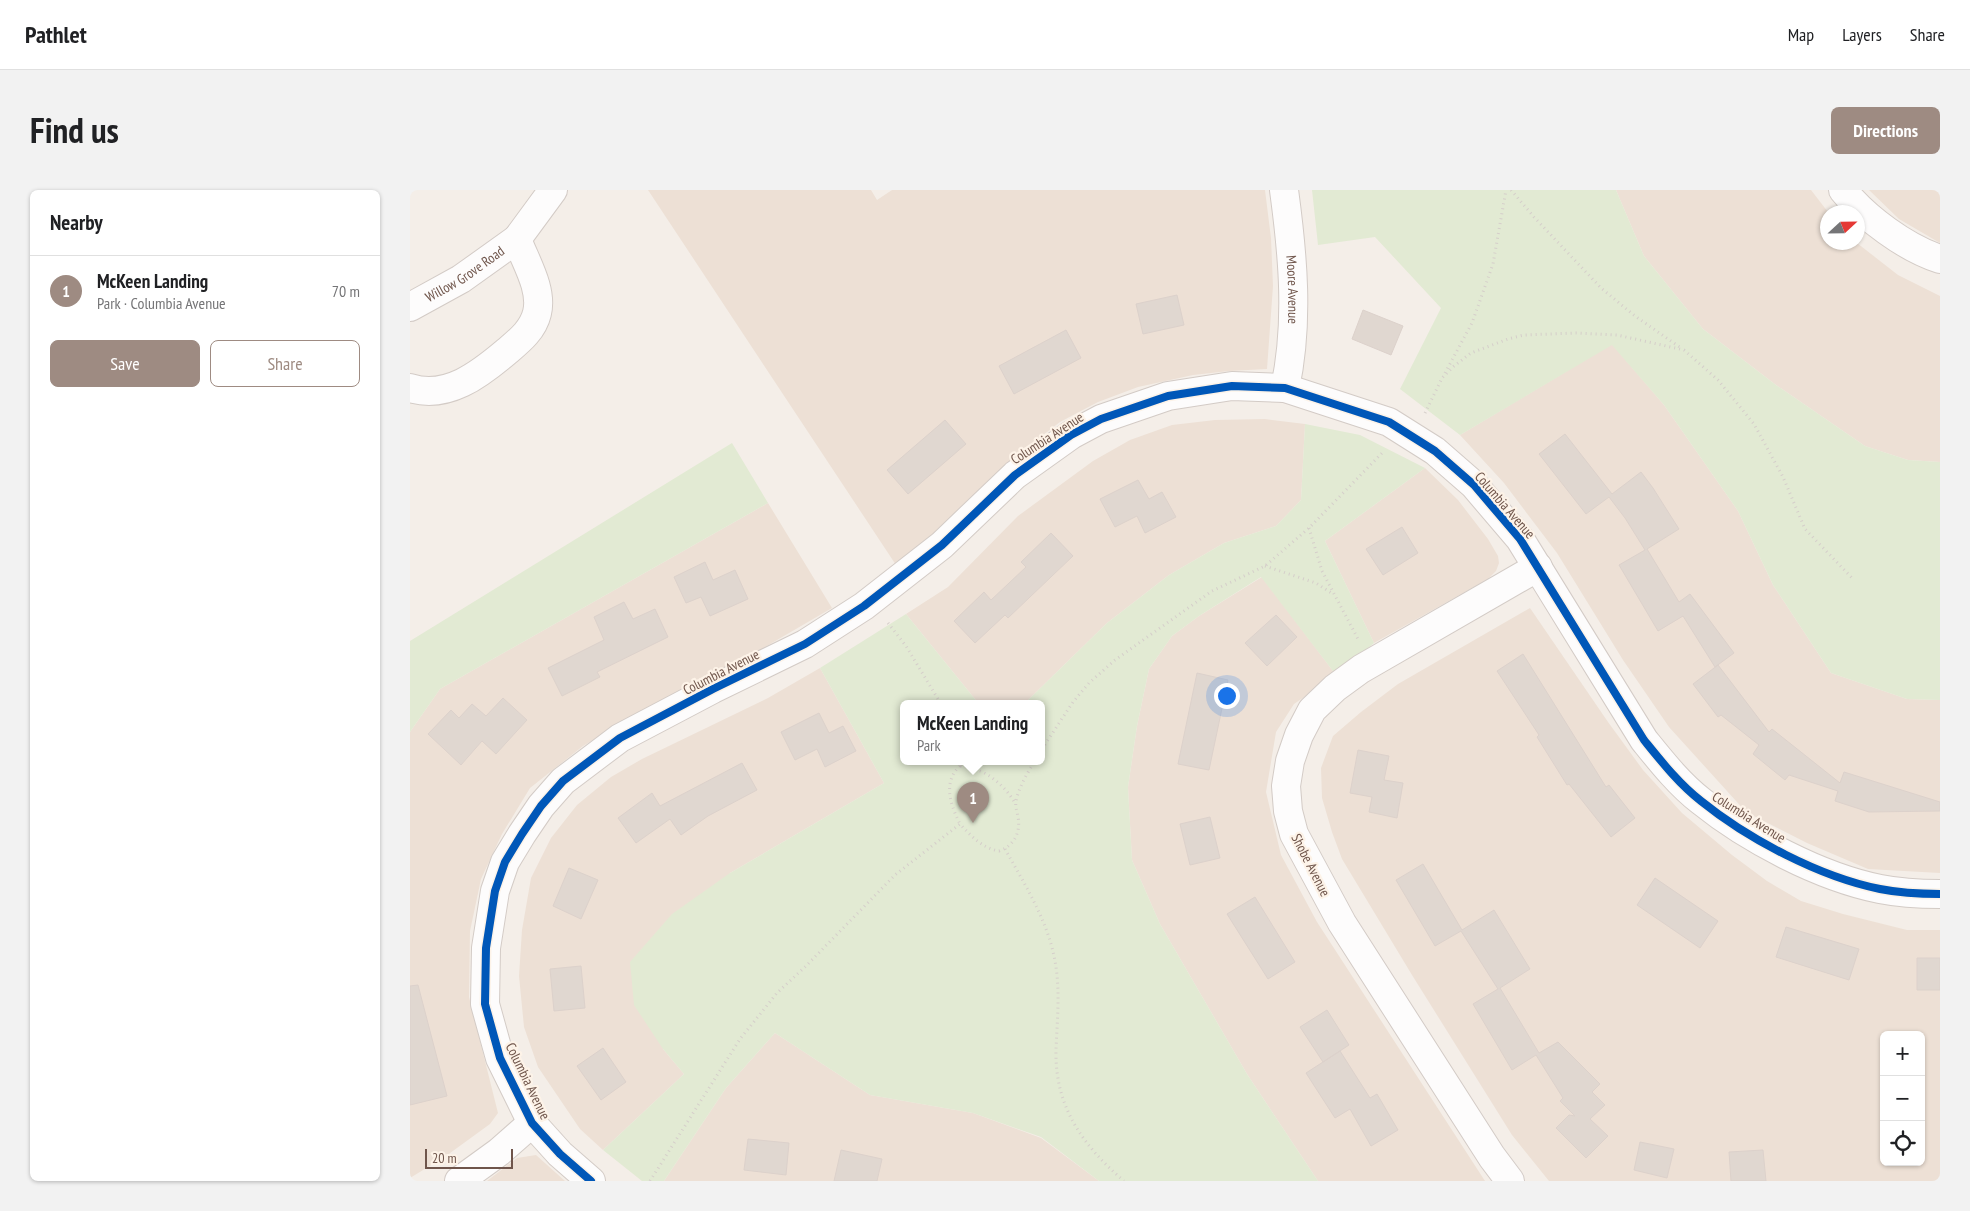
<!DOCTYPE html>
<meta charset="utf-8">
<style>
body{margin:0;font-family:"PT Sans Narrow",sans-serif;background:#f2f2f2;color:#202124}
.controls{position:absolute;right:15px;bottom:15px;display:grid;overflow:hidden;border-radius:8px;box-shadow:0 1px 4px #0004}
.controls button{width:45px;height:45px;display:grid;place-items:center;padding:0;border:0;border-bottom:1px solid #e0e0e0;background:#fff;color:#202124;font:25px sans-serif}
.compass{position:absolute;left:1410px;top:15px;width:45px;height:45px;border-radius:50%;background:#fff;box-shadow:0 1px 4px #0004;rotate:68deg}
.scale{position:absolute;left:15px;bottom:12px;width:88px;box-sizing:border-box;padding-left:5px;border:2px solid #6f554b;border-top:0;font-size:14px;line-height:18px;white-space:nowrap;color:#6f554b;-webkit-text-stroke:4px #fdf3e8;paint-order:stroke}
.you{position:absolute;left:816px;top:505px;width:18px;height:18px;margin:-12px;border:4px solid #fff;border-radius:50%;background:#1a73e8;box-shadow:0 0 0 8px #1a73e833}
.badge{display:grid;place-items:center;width:32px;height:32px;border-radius:50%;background:#9e8b82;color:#fff;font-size:16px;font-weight:700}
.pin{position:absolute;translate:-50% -41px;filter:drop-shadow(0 1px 2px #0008)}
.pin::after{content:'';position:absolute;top:26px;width:18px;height:15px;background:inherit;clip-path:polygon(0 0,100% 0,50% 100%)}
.popup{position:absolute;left:490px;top:510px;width:145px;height:65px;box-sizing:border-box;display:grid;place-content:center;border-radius:8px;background:#fff;filter:drop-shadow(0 1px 4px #0005);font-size:16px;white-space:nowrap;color:#757577}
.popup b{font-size:19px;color:#202124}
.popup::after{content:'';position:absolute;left:50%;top:100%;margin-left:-10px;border:10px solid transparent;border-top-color:#fff}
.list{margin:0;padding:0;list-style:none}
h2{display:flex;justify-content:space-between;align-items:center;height:65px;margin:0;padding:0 20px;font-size:21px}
h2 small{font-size:16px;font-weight:400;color:#757577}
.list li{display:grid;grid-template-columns:32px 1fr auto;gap:15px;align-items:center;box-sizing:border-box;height:70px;padding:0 20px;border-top:1px solid #e0e0e0}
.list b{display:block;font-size:19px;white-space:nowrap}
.list p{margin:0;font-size:16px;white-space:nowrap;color:#757577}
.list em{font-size:16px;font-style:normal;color:#757577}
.actions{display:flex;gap:10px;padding:15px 20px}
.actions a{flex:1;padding:11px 0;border:1px solid #9e8b82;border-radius:8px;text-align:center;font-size:18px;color:#9e8b82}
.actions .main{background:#9e8b82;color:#fff}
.icon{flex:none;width:28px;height:28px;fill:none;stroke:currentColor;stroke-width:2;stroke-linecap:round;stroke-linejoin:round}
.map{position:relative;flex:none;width:1530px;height:991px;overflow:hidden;border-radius:8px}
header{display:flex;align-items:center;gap:30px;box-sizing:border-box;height:70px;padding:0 25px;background:#fff;border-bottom:1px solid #e0e0e0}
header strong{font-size:24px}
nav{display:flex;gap:28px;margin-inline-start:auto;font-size:18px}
.intro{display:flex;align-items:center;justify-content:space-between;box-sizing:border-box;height:120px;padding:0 30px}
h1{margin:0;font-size:35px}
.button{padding:12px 22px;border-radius:8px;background:#9e8b82;color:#fff;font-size:18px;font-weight:700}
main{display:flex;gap:30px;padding:0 30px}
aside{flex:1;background:#fff;border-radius:8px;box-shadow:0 1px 4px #0004}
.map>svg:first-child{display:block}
.residential{fill:#ede0d5;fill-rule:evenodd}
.green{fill:#e2ead3}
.building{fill:#e0d7d0;stroke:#dcd1cb}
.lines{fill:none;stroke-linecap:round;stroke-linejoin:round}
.minor-casing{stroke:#d3cbc6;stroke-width:30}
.path{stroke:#d5ceca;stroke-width:3;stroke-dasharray:1 4;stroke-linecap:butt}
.minor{stroke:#fdfcfc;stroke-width:28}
.cycleway-casing{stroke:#fdf3e8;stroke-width:11}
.cycleway{stroke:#0057b8;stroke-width:8}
.labels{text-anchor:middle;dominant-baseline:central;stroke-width:4.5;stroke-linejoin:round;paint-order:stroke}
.street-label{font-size:14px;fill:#6f554b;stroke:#fdf3e8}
</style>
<header>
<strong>Pathlet</strong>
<nav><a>Map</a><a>Layers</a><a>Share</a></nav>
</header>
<div class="intro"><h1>Find us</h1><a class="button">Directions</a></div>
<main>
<aside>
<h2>Nearby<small></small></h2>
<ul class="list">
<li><span class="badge">1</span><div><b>McKeen Landing</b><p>Park · Columbia Avenue</p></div><em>70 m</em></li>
</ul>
<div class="actions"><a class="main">Save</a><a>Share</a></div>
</aside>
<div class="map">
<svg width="1530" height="991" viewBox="0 0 1530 991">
<rect width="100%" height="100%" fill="#f4eee8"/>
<path class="residential" d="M 238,0 L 461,0 L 467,10 L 482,0 L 855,0 L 861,48 L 863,96 L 857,179 L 819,181 L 783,185 L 728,197 L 688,212 L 650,232 L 611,262 L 544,328 L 509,359 L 486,375 Z
M 1206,0 L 1401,0 L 1418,22 L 1418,52 L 1447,53 L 1488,85 L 1530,106 L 1530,272 L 1498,270 L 1455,256 L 1366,195 L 1293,139 L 1234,66 Z
M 1459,0 L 1530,0 L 1530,53 L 1489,29 Z
M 1202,154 L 1254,215 L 1328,321 L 1363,395 L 1421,483 L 1497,509 L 1530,510 L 1530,683 L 1458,679 L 1397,653 L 1336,622 L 1259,537 L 1213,470 L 1147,363 L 1094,293 L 1050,245 Z
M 855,229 L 895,234 L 891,310 L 866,336 L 814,353 L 759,385 L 697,433 L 614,514 L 569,514 L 496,424 L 538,397 L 608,326 L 683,271 L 720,250 L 762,235 L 805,230 Z
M 1015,278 L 1048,310 L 1078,349 L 1088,366 L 1089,373 L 1086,381 L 1078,389 L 964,453 L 915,351 Z
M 358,313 L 422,418 L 324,475 L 233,520 L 173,556 L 120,598 L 92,644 L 71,689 L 60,741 L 59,807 L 88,923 L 80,934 L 36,966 L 0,988 L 0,542 L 30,499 Z
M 852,387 L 926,485 L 884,514 L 866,542 L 856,602 L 871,665 L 907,732 L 1075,991 L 908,991 L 837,884 L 750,734 L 722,670 L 718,597 L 727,536 L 739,479 L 762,446 L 789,426 Z
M 1120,418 L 1198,532 L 1233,580 L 1272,623 L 1322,665 L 1357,691 L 1391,711 L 1433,724 L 1497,740 L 1530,740 L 1530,991 L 1139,991 L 1102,945 L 1002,785 L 932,669 L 922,642 L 912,608 L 911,578 L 923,546 L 951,522 L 988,494 ZM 1474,845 L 1511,845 L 1511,972 L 1474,972 Z
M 410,478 L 474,593 L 320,683 L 253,859 L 274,884 L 193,960 L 170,939 L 128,877 L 114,837 L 109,786 L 112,740 L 121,688 L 141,648 L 167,615 L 201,587 L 232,569 L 358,508 Z
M 365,843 L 460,905 L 563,923 L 631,948 L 689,991 L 254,991 L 316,898 Z
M 126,965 L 155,991 L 77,991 L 107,968 Z"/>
<path class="green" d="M 902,0 L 1206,0 L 1234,66 L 1293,139 L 1366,195 L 1455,256 L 1498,270 L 1530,272 L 1530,510 L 1497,509 L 1421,483 L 1363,395 L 1328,321 L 1254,215 L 1202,155 L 1050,245 L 990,199 L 1031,118 L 965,47 L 908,55 Z
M 895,234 L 950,245 L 1015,278 L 915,351 L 964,453 L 926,485 L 851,387 L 789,426 L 762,446 L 739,479 L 727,536 L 718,597 L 722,670 L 750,734 L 837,884 L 908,991 L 689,991 L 631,947 L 563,923 L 460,905 L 365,843 L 316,898 L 254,991 L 232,991 L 193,960 L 274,884 L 253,859 L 224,815 L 220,772 L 262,724 L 320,683 L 474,593 L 410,478 L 496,424 L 569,514 L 494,514 L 494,572 L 632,572 L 632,514 L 614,514 L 697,433 L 759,385 L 814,353 L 866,336 L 891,310 Z
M 322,253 L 358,313 L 30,499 L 0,542 L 0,451 Z"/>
<path class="building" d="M 767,105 L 774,135 L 733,144 L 726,114 Z
M 953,120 L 993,136 L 981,165 L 942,149 Z
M 656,140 L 671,168 L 604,204 L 589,176 Z
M 535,230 L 556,254 L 498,304 L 477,280 Z
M 1155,244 L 1202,304 L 1231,282 L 1243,298 L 1269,339 L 1237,359 L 1269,412 L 1280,404 L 1324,463 L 1305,477 L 1273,426 L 1248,441 L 1209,375 L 1235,360 L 1215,328 L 1199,307 L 1176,324 L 1129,264 Z
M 728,290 L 739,309 L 752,302 L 766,327 L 735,343 L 727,326 L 705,337 L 690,309 Z
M 992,337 L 1008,363 L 973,385 L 956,359 Z
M 641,343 L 663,366 L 598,428 L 595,425 L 565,453 L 544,431 L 574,402 L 581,410 L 616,377 L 611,372 Z
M 295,372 L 303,390 L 325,380 L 338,409 L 300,426 L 291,407 L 276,413 L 264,387 Z
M 214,412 L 223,429 L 245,419 L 258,447 L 187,482 L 190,487 L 152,506 L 138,478 L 194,450 L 184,427 Z
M 866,425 L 887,447 L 857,476 L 835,453 Z
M 1113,464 L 1196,597 L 1199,595 L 1225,628 L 1201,647 L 1159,594 L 1157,595 L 1127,547 L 1129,545 L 1087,481 Z
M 1308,475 L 1359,542 L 1362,539 L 1430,593 L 1434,582 L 1530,612 L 1530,621 L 1459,622 L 1425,611 L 1428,601 L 1379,585 L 1375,590 L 1343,564 L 1349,555 L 1311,525 L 1308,527 L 1283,494 Z
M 787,483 L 818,490 L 799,580 L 768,574 Z
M 93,508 L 117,530 L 86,564 L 72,551 L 51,575 L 18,544 L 41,520 L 49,528 L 62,514 L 76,526 Z
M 409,523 L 419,543 L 433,536 L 446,561 L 415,577 L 407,559 L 385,570 L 371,542 Z
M 948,560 L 979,566 L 974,590 L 993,593 L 987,628 L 959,622 L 962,607 L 940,603 Z
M 332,573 L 347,600 L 298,626 L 271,645 L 260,629 L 226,653 L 208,628 L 242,603 L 250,616 Z
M 800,627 L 810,668 L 780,675 L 770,634 Z
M 1013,674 L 1052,740 L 1084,720 L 1120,779 L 1090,798 L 1129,863 L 1148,852 L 1190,894 L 1182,902 L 1195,915 L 1180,929 L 1198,946 L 1176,968 L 1146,938 L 1159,925 L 1165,926 L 1150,911 L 1153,908 L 1126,865 L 1102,880 L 1063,814 L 1088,799 L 1051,741 L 1025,756 L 986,690 Z
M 159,678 L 188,690 L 171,729 L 143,716 Z
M 1245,688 L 1308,731 L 1290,758 L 1227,715 Z
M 845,707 L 885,772 L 858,789 L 817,724 Z
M 1376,737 L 1449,759 L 1439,790 L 1366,767 Z
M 1507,768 L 1530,768 L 1530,800 L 1507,800 Z
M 171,776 L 175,818 L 144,821 L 140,779 Z
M 8,795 L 37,906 L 0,915 L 0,796 Z
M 917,820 L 939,855 L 913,872 L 890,837 Z
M 193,858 L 216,892 L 191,910 L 167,876 Z
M 930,861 L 960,908 L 967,904 L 988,940 L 961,956 L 940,919 L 925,928 L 896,883 Z
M 338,949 L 379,953 L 376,985 L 334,980 Z
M 1230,952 L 1264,959 L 1257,988 L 1224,980 Z
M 431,960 L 472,969 L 467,991 L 424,991 Z
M 1353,960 L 1356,991 L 1321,991 L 1319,962 Z"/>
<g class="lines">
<g class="minor-casing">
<g id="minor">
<path id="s1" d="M 874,0 C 883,66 889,133 875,198"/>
<path d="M 1433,0 C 1455,28 1496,58 1530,69"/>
<path d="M 107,49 L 143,0"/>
<path id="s2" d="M 0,117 L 51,89 L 107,49 C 115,71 133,99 127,123 C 123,140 109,151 96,162 C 70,184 37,210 0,198"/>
<path d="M 49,991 L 89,962 L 122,933"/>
<path d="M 181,991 L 150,964 L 122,933 L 90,868 L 75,814 L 76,758 L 85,701 L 95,672 L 112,644 L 131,616 L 153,591 L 210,548 L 303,499 L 395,454 L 454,416 L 532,355 L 605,285 L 661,245 L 691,229 L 758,206 L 822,196 L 875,198 L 979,232 L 1025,261 L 1064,295 L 1110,349 L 1234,550 C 1251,571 1269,594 1291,611 C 1338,649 1410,687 1470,699 C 1490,703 1510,704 1530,704"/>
<path d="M 1100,991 L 1082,967 L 932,733 L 884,644 L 878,621 L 876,596 L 880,571 L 889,545 L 902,520 L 925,498 L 951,479 L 1128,377"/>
</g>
</g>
<path class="path" d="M 1101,0 L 1124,27 L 1191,98 L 1225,126 L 1271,158
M 1035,183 L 1062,133 L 1083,74 L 1096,0
M 1015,223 L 1032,188 L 1044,176 L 1061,163 L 1098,149 L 1114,145 L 1166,143 L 1207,145 L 1274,160 L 1308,190 L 1344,234 L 1373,287 L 1395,339 L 1444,390
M 899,338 L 912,381 L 948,449
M 855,376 L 906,393 L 923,404
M 478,433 L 496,456 L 531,514
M 632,559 L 663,512 L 679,493 L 705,470 L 802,401 L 855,376 L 899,338 L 974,261
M 548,572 L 550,576 C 573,577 594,594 605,613
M 550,576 C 532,592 541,616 550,634
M 595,659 C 614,693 636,728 644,766 C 651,798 647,830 646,861 C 645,917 673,956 714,991
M 240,991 L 330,849 L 367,803 L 396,776 L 485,685 L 550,634 C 561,646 572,658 589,661 C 604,656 611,642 608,627 C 607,621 605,617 606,611 C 609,597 617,584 624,572"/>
<use href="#minor" class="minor"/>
<g class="cycleway-casing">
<path id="cycleway" d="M 181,991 L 150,964 L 122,933 L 90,868 L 75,814 L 76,758 L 85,701 L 95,672 L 112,644 L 131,616 L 153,591 L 210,548 L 303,499 L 395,454 L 454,416 L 532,355 L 605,285 L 661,245 L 691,229 L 758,206 L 822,196 L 875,198 L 979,232 L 1025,261 L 1064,295 L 1110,349 L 1234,550 C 1251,571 1269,594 1291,611 C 1338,649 1410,687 1470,699 C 1490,703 1510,704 1530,704"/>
</g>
<use href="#cycleway" class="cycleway"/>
</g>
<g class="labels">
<g class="street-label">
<text stroke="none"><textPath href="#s2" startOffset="64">Willow Grove Road</textPath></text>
<text stroke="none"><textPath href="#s1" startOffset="100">Moore Avenue</textPath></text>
<text transform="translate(637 248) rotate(-33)">Columbia Avenue</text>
<text transform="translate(1095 315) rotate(49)">Columbia Avenue</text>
<text transform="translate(311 482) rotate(-27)">Columbia Avenue</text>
<text transform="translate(1339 627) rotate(32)">Columbia Avenue</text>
<text transform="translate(901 675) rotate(63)">Shobe Avenue</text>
<text transform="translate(118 891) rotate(64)">Columbia Avenue</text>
</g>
</g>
</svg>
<div class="controls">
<button>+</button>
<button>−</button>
<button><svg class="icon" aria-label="locate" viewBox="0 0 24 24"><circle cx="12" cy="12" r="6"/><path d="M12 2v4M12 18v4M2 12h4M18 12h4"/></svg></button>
</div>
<svg class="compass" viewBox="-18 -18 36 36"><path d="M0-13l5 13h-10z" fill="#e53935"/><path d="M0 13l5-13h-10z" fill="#757577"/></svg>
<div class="scale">20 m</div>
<div class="you"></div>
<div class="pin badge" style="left:563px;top:633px">1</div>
<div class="popup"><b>McKeen Landing</b>Park</div>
</div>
</main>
